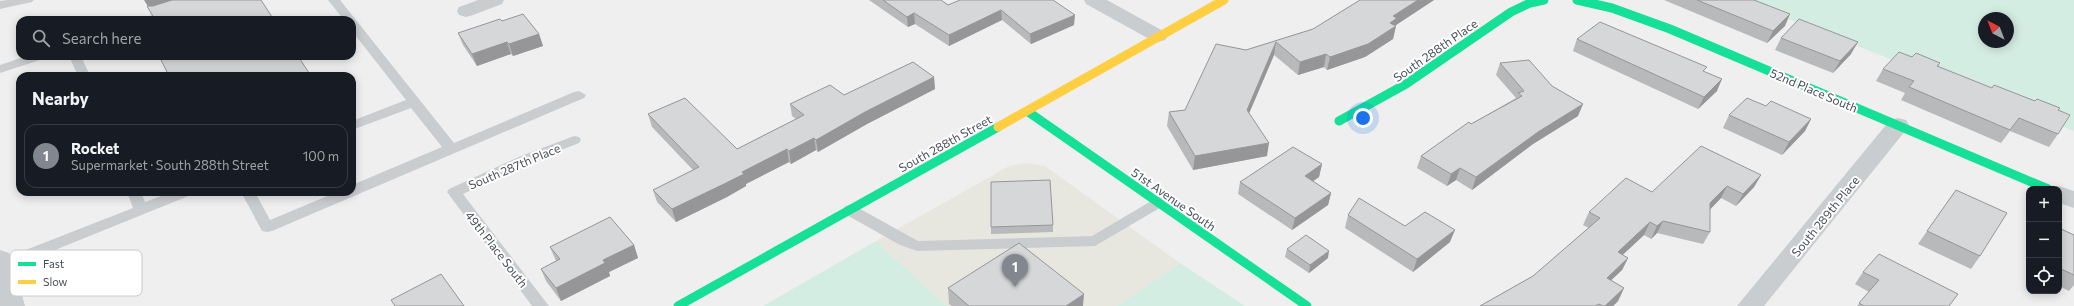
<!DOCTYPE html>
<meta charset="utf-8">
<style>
body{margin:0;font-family:Commissioner,sans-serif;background:#20242c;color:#f1f3f6}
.controls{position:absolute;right:12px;bottom:12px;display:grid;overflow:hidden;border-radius:8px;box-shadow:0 2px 10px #0003}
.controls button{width:36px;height:36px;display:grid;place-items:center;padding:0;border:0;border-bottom:1px solid #363941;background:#171b24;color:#f1f3f6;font:20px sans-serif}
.compass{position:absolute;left:1978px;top:12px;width:36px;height:36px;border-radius:50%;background:#171b24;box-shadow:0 2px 10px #0003;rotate:318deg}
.you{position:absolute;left:1363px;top:118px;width:14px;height:14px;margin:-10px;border:3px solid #fff;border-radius:50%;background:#1a73e8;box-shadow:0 0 0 6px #1a73e833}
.badge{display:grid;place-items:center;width:26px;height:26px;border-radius:50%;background:#82868e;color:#fff;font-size:13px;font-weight:700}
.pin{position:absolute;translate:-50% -33px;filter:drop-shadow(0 1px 2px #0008)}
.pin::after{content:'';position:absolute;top:21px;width:14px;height:12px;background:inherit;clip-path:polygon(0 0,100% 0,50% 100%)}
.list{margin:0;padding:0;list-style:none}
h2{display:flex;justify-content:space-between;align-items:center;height:52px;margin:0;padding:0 16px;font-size:17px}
h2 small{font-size:13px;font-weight:400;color:#9ea1a6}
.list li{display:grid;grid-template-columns:26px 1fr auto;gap:12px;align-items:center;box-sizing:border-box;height:64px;margin:0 8px 8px;padding:0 8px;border:1px solid #363941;border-radius:12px}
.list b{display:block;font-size:15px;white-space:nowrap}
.list p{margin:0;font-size:13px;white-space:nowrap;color:#9ea1a6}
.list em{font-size:13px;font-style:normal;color:#9ea1a6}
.icon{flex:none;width:22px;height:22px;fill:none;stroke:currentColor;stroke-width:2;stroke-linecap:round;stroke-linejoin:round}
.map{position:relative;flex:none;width:2074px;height:306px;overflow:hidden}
.search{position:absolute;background:#171b24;box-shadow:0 2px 10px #0003;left:16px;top:16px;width:340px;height:44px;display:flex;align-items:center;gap:10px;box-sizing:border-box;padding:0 14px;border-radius:12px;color:#9ea1a6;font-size:15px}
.panel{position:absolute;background:#171b24;box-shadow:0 2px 10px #0003;left:16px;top:72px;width:340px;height:124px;border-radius:12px}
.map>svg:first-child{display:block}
.commercial{fill:#e8e7df}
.green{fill:#d4ede2;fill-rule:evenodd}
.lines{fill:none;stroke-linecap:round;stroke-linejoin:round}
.lane{fill:#cacdd0;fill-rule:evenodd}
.street{fill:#cacdd0;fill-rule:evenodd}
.fast{stroke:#16e098;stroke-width:9}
.slow{stroke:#ffcf43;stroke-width:9}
.wall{fill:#b8b9bb}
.shaded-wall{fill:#969698}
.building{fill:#d6d7d9;stroke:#969698}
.labels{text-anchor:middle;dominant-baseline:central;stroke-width:4;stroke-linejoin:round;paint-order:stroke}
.street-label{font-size:12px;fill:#474e5a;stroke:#fff}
.key{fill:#fff;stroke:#c8cace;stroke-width:1}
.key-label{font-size:11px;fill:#474e5a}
</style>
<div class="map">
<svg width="2074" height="306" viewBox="0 0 2074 306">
<rect width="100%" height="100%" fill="#efefef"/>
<path class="commercial" d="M 1027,163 L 1045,166 L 1180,263 L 1117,306 L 947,306 L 876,241 L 1009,166 Z"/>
<path class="green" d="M 1740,0 L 2074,0 L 2074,131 ZM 1984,18 L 2008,18 L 2008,42 L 1984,42 Z
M 876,241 L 947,306 L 763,306 Z
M 1180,263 L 1245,306 L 1117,306 Z"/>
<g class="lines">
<path class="lane" d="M 8,0 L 34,0 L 32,2 L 0,9 L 0,1 Z
M 328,0 L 340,0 L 454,143 L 574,92 L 579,91 L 586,95 L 584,98 L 272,231 L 267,232 L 262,231 L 241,192 L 255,192 L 270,220 L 337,192 L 352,192 L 352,185 L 442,147 L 411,108 L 352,130 L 352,121 L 406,100 L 352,31 L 352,20 L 344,20 Z
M 172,9 L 178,13 C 171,22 154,20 144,20 L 146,17 Z
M 26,56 L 45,56 L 43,59 L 0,73 L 0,65 Z
M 69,56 L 81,56 L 90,76 L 78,76 Z
M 574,136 L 579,137 L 581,140 L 579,143 L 531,162 L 463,194 L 549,306 L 532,306 L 447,192 L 449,189 L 521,156 Z
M 127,192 L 141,192 L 145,202 L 172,192 L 193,192 L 191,195 L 8,269 L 0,270 L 0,260 L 133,208 Z
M 1158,197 L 1163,198 L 1165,202 L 1163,206 L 1095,246 L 917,251 L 900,245 L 845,214 L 843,210 L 845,206 L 850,205 L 855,206 L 918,241 L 1092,236 Z"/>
<path class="street" d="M 478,0 L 504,0 L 502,4 L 473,15 L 466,17 L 459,15 L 457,11 L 459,7 Z
M 1084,0 L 1107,0 L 1165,32 L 1168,36 L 1165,40 L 1158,42 L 1151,40 L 1086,4 Z
M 1898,118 L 1906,120 L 1909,125 L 1906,130 L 1764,306 L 1737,306 L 1890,120 Z
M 2059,186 L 2074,191 L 2074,208 L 2059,203 L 2059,189 L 2051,189 Z
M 0,250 L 9,253 L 12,259 L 25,306 L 0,306 Z"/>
<path class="fast" d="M 1577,0 L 1612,8 L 1670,29 L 2048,189
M 1027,111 L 1307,306
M 1339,121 L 1406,84 L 1511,12 L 1530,3 L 1544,0
M 678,306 L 998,127"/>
<path class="slow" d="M 998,127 L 1224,0"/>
</g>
<path class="wall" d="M 869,0 L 941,0 L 948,5 L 960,0 L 1074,25 L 1031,44 L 1002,20 L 949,46 L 915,24 L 908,27 Z
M 1360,0 L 1434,0 L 1396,25 L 1393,39 L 1365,57 L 1327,70 L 1324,67 L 1298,75 L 1274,55 L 1249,113 L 1267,156 L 1193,170 L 1167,126 L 1169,112 L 1185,110 L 1246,50 L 1313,29 Z
M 1664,0 L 1754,0 L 1785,26 L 1767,43 Z
M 502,21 L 539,34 L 543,46 L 513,56 L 511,54 L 477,66 L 463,45 L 458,33 Z
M 1781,38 L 1851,54 L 1833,73 L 1775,50 Z
M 1577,39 L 1717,91 L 1698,109 L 1573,51 Z
M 1912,57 L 1940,63 L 1938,67 L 1992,88 L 2035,101 L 2060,108 L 2058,110 L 2058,134 L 2049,147 L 2010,131 L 2001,143 L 1901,100 L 1905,93 L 1876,81 L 1883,69 Z
M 1500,63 L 1578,116 L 1533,144 L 1472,190 L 1456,180 L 1447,186 L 1417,168 L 1421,156 L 1471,124 L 1516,98 L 1496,75 Z
M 934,77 L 935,89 L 867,124 L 818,152 L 816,150 L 791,164 L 789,162 L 746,184 L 746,186 L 727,197 L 676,222 L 657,202 L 653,190 L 693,170 L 652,127 L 648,114 L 737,149 L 796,119 L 792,116 L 790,104 L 844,95 Z
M 1766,106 L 1811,119 L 1805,131 L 1782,155 L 1723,128 L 1729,115 Z
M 1322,164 L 1319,177 L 1313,181 L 1331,193 L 1328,205 L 1292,230 L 1238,194 L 1240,182 Z
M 1761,175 L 1754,187 L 1736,206 L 1721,198 L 1710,209 L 1710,232 L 1703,244 L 1657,233 L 1651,239 L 1644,235 L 1622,255 L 1628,258 L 1622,270 L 1611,280 L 1624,288 L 1618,301 L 1613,306 L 1480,306 L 1533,276 L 1589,228 L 1583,225 L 1589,212 Z
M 991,182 L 1053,225 L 1053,232 L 991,234 Z
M 1956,190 L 1980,256 L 1971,269 L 1918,244 Z
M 1348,215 L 1405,226 L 1450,242 L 1413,272 L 1345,228 Z
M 2059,228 L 2074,235 L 2074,285 L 2069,291 L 2059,286 Z
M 634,245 L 638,258 L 609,272 L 610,276 L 561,301 L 546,281 L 541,269 L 556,261 L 550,247 Z
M 1287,249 L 1328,258 L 1309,273 L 1285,257 Z
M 1863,272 L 1949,306 L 1857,306 L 1869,292 L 1855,284 Z
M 948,288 L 1083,306 L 952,306 L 949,304 Z"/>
<path class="shaded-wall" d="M 144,0 L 195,0 L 152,13 Z
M 1418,0 L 1434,0 L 1396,25 L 1395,27 L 1396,26 L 1393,39 L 1365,57 L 1327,70 L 1330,57 L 1390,23 L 1393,16 Z
M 1001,10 L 1002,20 L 949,46 L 949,35 Z
M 914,13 L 915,24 L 908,27 L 907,17 Z
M 1790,14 L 1785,26 L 1767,43 L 1773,31 Z
M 1075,15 L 1074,25 L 1031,44 L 1030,34 Z
M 539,34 L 543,46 L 513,56 L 509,44 Z
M 507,42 L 511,54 L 477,66 L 472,54 Z
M 1276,42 L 1274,55 L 1245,123 L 1247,110 Z
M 1858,42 L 1851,54 L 1833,73 L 1840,61 Z
M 1326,54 L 1324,67 L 1298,75 L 1300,62 Z
M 934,77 L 935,89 L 867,124 L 818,152 L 816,140 L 865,112 Z
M 1722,79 L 1717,91 L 1698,109 L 1704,97 Z
M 1583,104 L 1578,116 L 1533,144 L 1472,190 L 1476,177 L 1538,132 Z
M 1811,119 L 1805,131 L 1782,155 L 1789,142 Z
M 814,138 L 816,150 L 791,164 L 789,151 Z
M 1269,143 L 1267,156 L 1193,170 L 1195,156 Z
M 787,149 L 789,162 L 746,184 L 746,186 L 727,197 L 676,222 L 672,209 L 742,172 Z
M 1322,164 L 1319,177 L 1302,189 L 1305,176 Z
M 1460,168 L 1456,180 L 1447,186 L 1451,174 Z
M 1761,175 L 1754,187 L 1736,206 L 1743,194 Z
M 1727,186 L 1721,198 L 1704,216 L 1710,203 Z
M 1331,193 L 1328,205 L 1292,230 L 1295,218 Z
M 1663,221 L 1657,233 L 1651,239 L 1657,226 Z
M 1650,222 L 1644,235 L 1612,265 L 1618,252 Z
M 1455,230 L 1450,242 L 1413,272 L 1417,259 Z
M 634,245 L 638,258 L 609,272 L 610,276 L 561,301 L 556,288 L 603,260 Z
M 1329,251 L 1328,258 L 1309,273 L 1310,265 Z
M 1628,258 L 1622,270 L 1601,290 L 1607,278 Z
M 1624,288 L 1618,301 L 1613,306 L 1605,306 Z
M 1084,294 L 1083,306 L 1066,306 Z"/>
<path class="building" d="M 172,0 L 261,0 L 274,20 L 155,20 L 147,6 L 153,6 Z
M 883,0 L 941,0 L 948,5 L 960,0 L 1053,0 L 1075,15 L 1030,34 L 1001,10 L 949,35 L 914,13 L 907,17 Z
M 1360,0 L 1418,0 L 1393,16 L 1397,18 L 1390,23 L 1396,26 L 1368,44 L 1330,57 L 1326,54 L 1300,62 L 1276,42 L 1247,110 L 1269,143 L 1195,156 L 1169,112 L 1185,110 L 1216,44 L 1246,50 L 1313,29 Z
M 1697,0 L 1754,0 L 1790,14 L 1773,31 Z
M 523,14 L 539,34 L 509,44 L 507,42 L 472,54 L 458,33 L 500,19 L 502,21 Z
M 1799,19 L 1858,42 L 1840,61 L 1781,38 Z
M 1600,22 L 1707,67 L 1703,71 L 1722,79 L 1704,97 L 1577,39 Z
M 1899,52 L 1912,57 L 1916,53 L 1940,63 L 1937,66 L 1992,88 L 1994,85 L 2035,101 L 2037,99 L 2060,108 L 2058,110 L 2070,115 L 2058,134 L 2019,118 L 2010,130 L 1909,87 L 1914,81 L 1883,69 Z
M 159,56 L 298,56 L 311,76 L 169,76 Z
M 1529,60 L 1552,86 L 1583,104 L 1538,132 L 1476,177 L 1460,168 L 1451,174 L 1421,156 L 1469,122 L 1471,124 L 1522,96 L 1518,93 L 1524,91 L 1500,63 Z
M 913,62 L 934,77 L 865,112 L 816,140 L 814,138 L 789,151 L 787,149 L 742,172 L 744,174 L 724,184 L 672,209 L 653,190 L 699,167 L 648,114 L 685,98 L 737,149 L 804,115 L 790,104 L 830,85 L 844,95 Z
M 1747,98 L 1766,106 L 1771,101 L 1811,119 L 1789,142 L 1729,115 Z
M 1701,146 L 1761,175 L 1743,194 L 1727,186 L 1710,203 L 1710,232 L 1663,221 L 1657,226 L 1650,222 L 1618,252 L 1628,258 L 1607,278 L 1624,288 L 1605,306 L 1603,306 L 1599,304 L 1595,306 L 1480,306 L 1533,276 L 1600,218 L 1589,212 L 1626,178 L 1652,192 Z
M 1293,147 L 1322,164 L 1305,176 L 1331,193 L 1295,218 L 1240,182 Z
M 1050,180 L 1053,225 L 991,227 L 991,182 Z
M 1956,190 L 2007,213 L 1980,256 L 1927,231 Z
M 1359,198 L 1405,226 L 1425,212 L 1455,230 L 1417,259 L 1348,215 Z
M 610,217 L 634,245 L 603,260 L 605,263 L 556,288 L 541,269 L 560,259 L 550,247 Z
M 2059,228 L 2074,235 L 2074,275 L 2059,268 Z
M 1306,235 L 1329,251 L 1310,265 L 1287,249 Z
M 1019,243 L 1084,294 L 1066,306 L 969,306 L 948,288 Z
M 1879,254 L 1958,294 L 1949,306 L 1864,306 L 1859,303 L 1879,280 L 1863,272 Z
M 441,274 L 464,306 L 395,306 L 391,300 Z"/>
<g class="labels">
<g class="street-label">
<text transform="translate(1435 50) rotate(-35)">South 288th Place</text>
<text transform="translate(1814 90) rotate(23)">52nd Place South</text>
<text transform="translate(945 143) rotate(-29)">South 288th Street</text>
<text transform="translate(514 166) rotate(-23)">South 287th Place</text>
<text transform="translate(1174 199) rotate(35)">51st Avenue South</text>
<text transform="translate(1825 216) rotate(-51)">South 289th Place</text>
<text transform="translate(497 249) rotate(52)">49th Place South</text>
</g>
</g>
<rect x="10" y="250" width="132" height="46" rx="6" class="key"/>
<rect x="18" y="262" width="18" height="4" fill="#16e098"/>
<rect x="18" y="280" width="18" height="4" fill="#ffcf43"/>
<g class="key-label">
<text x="43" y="268">Fast</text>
<text x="43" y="286">Slow</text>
</g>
</svg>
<div class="controls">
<button>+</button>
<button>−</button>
<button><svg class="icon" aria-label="locate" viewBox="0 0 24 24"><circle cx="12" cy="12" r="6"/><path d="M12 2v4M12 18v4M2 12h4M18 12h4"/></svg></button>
</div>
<svg class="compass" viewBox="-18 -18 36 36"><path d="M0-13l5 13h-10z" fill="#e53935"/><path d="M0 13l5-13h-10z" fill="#9ea1a6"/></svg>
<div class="you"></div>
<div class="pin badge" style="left:1015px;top:287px">1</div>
<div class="search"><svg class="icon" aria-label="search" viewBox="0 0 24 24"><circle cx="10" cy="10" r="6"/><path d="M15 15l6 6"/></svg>Search here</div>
<section class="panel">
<h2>Nearby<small></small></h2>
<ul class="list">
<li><span class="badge">1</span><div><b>Rocket</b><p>Supermarket · South 288th Street</p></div><em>100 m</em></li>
</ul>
</section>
</div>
